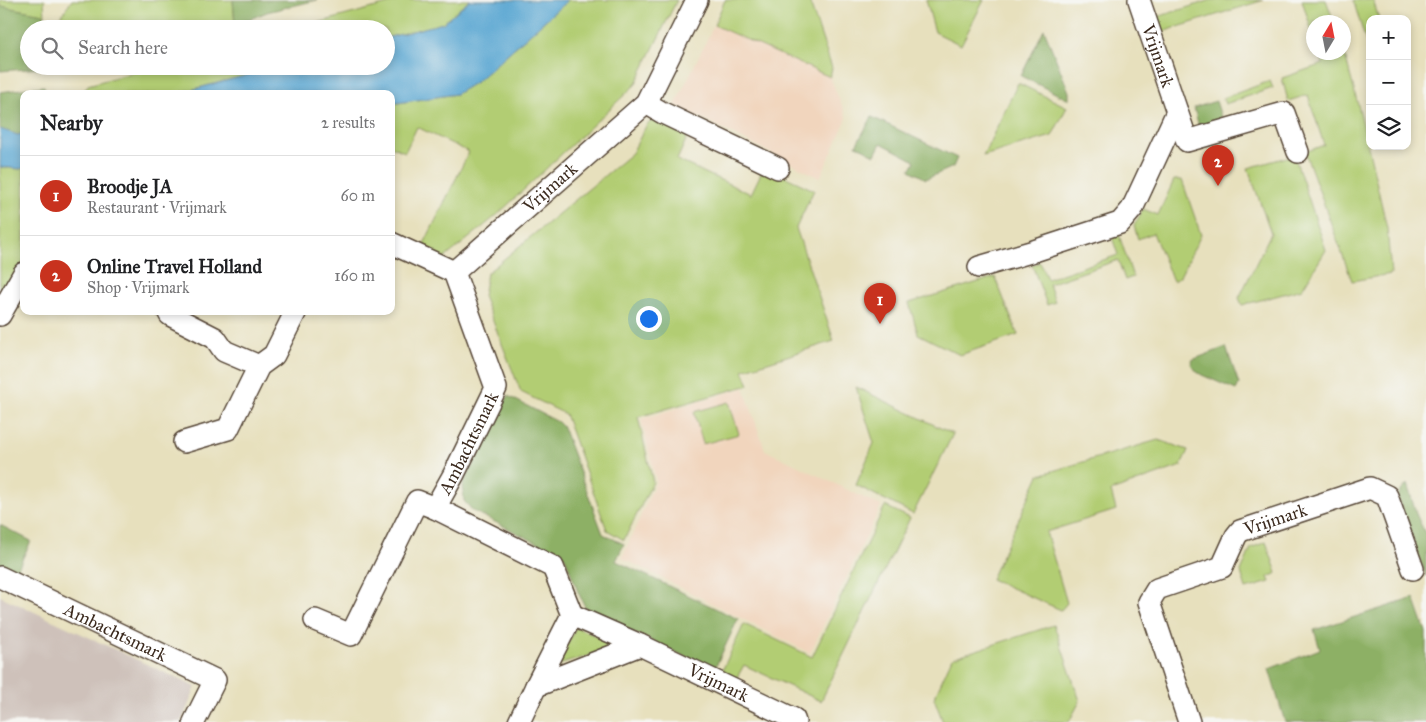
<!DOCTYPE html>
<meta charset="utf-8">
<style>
body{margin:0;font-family:"IM FELL Great Primer",serif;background:#f6f6f6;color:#202124}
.controls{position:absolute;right:15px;top:15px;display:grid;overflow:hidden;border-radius:10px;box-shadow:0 2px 8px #0003}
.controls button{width:45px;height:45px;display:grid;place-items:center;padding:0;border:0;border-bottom:1px solid #e0e0e0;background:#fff;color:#202124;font:25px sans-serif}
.compass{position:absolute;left:1306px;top:15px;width:45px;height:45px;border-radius:50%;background:#fff;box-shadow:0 2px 8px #0003;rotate:10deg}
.you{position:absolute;left:648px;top:318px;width:18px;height:18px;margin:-12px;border:4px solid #fff;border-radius:50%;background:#1a73e8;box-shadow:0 0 0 8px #1a73e833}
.badge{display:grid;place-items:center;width:32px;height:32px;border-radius:50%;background:#c8321e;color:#fff;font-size:16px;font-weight:700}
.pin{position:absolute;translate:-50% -41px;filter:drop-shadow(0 1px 2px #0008)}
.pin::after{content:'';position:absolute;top:26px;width:18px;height:15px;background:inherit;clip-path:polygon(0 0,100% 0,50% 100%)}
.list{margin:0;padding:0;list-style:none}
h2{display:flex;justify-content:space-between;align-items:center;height:65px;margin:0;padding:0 20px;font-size:21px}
h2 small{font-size:16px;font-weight:400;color:#757577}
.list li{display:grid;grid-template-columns:32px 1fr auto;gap:15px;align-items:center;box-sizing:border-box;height:80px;padding:0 20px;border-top:1px solid #e0e0e0}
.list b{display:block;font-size:19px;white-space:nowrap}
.list p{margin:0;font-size:16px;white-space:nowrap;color:#757577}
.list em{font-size:16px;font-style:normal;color:#757577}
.icon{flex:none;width:28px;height:28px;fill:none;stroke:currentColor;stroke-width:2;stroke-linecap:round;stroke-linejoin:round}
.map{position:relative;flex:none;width:1426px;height:722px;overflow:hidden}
.search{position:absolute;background:#fff;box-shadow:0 2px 8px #0003;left:20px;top:20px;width:375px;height:55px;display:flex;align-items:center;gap:12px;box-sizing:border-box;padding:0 18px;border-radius:28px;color:#757577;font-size:19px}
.panel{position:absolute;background:#fff;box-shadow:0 2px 8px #0003;left:20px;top:90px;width:375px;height:225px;border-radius:10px}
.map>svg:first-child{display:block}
.built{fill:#f1d5bd}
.industrial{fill:#cec1ba}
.green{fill:#b2cd73;stroke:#767c48}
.forest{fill:#8db065;stroke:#646d42}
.water{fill:#59a6d2;stroke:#4a6878}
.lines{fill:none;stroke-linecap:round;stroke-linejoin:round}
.street-casing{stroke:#554536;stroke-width:24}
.street{stroke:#fff;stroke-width:21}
.labels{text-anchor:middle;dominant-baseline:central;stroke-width:5;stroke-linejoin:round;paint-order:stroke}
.street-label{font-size:18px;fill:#3b2a1e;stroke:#f6f6f2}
</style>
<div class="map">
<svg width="1426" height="722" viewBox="0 0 1426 722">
<rect width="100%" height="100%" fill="#f6f6f2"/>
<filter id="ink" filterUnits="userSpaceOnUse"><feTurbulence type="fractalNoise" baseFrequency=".02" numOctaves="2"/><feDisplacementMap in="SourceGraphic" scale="10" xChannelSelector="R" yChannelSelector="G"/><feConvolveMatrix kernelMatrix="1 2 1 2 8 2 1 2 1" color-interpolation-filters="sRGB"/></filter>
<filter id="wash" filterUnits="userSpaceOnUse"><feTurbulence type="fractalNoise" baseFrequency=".0096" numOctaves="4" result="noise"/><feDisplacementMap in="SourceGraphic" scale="20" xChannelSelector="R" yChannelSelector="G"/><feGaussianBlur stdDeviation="1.12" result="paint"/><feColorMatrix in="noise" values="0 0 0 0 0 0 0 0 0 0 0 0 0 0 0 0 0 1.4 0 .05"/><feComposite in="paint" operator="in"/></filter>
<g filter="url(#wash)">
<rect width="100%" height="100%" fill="#e7e0bd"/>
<path class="built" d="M 714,25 L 830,77 L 847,118 L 820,178 L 675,105 Z
M 744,388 L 765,450 L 881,506 L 810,653 L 622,558 L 656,481 L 641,419 Z"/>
<path class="industrial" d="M 0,596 L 196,687 L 181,722 L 0,722 Z"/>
<path class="green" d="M 0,0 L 44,0 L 45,16 L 42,14 L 0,6 Z
M 72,0 L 233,0 L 235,25 L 216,29 L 64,29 L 61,16 Z
M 402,0 L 470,0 L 443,23 L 386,38 L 386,29 L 296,29 Z
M 568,0 L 677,0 L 635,85 L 496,216 L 442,260 L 421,250 L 469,152 L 417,127 L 405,152 L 391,146 L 391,104 L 456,94 L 476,82 Z
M 725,0 L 809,0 L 832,68 L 830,77 L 714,25 Z
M 926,0 L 984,0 L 961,45 L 935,32 Z
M 1211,0 L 1264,0 L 1162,32 L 1157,17 Z
M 1302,0 L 1326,0 L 1334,22 L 1314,22 L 1313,35 Z
M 1353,0 L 1373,0 L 1379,19 L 1370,19 L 1370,54 Z
M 1344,52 L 1361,116 L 1387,228 L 1391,274 L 1352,281 L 1305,152 L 1324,145 L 1308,95 L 1288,101 L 1282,78 L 1323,64 L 1320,53 Z
M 156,66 L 281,66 L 176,94 L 82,94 L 88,85 Z
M 1270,81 L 1273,88 L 1225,104 L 1223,98 Z
M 1018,83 L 1067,107 L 1052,136 L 983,156 Z
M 659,117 L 690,131 L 677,160 L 751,194 L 764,167 L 814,190 L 796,228 L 834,341 L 743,370 L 749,385 L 638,417 L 653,482 L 624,540 L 607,530 L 565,414 L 521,392 L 483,296 L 487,273 L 632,153 L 647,124 Z
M 1294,155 L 1326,250 L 1302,289 L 1242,305 L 1239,298 L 1271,233 L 1248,168 Z
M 0,167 L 20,169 L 24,168 L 24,260 L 9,290 L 0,292 Z
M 1174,180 L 1182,180 L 1201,235 L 1179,278 L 1173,281 L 1153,233 L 1138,239 L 1134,226 L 1143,209 L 1158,215 Z
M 1119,235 L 1133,277 L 1125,280 L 1118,260 L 1049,284 L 1055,302 L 1047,305 L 1032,265 L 1040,262 L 1047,279 L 1118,255 L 1112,237 Z
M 995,277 L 1018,335 L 960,355 L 918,334 L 909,303 Z
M 856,387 L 953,434 L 913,514 L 856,485 L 874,443 Z
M 729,402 L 739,434 L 703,444 L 694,412 Z
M 1158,440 L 1188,450 L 1181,466 L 1111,491 L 1116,510 L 1046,532 L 1067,603 L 1061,610 L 991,579 L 1039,475 Z
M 885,506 L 910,518 L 821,701 L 744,665 L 735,681 L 721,673 L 744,624 L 812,657 Z
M 1266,542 L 1277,573 L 1268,577 L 1270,582 L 1246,589 L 1241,572 L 1251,548 Z
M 1054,625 L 1080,701 L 1069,722 L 943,722 L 934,698 L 952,658 Z
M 576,627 L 618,646 L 556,666 Z"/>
<path class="forest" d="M 233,0 L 317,0 L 267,12 L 235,25 Z
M 0,6 L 43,14 L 45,16 L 47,29 L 29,29 L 29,66 L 53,67 L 0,71 Z
M 1044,29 L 1069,92 L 1069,100 L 1021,76 Z
M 44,86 L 46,94 L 24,94 L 24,133 L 18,135 L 0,129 L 0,92 Z
M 1216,101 L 1223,123 L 1199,127 L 1194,108 Z
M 872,117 L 957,158 L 953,167 L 926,179 L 910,170 L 915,161 L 881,143 L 875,155 L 856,145 Z
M 1226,347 L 1239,384 L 1236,390 L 1202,375 L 1197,372 L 1191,364 L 1192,360 Z
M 508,396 L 558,422 L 563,427 L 603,534 L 624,544 L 616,561 L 738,619 L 714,670 L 587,611 L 578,592 L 565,557 L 473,511 L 464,501 L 463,484 Z
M 1407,484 L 1417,516 L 1426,535 L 1426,576 L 1397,496 Z
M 0,525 L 31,541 L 16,572 L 0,565 Z
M 1414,598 L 1426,632 L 1426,722 L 1285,722 L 1269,669 L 1320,649 L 1314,630 Z"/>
<path class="water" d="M 470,0 L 568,0 L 476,82 L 456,94 L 391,104 L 391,94 L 176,94 L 281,66 L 386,66 L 386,38 L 443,23 Z
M 0,129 L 18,135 L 24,133 L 24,168 L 20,169 L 0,167 Z"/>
</g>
<g filter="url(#ink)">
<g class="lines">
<g class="street-casing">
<g id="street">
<path id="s1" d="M 1139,0 L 1187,141 L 1284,113 L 1298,152"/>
<path d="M 646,103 L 663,113 L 778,168"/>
<path d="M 979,267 L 1034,251 L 1120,223 L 1132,209 L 1177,112"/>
<path id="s2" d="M 454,272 L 646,103 L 697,0"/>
<path d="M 168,311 L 170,315 L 215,338 L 224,351 L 259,366"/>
<path d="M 0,315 L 24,273"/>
<path d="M 184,442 L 228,429 L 259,366 L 274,355 L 296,311"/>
<path d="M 435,508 L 553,567 L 572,615 L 536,686 L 519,722"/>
<path id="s3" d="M 0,577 L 215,680 L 194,722"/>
<path d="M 572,615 L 640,645"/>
<path id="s4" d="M 315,620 L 351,635 L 417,501 L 435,508 L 454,474 L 496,388 L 454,272 L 391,243"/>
<path id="s5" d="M 536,686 L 640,645 L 794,719 L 795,722"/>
<path id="s6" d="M 1189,722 L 1149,602 L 1157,589 L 1222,567 L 1236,536 L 1240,531 L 1370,488 L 1387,496 L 1413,569"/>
</g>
</g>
<use href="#street" class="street"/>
</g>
</g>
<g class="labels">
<g class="street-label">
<text stroke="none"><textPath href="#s1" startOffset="59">Vrijmark</textPath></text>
<text stroke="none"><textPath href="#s2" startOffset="128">Vrijmark</textPath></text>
<text stroke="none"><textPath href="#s4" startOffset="281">Ambachtsmark</textPath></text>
<text stroke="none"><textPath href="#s6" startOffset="288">Vrijmark</textPath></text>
<text stroke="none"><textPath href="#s3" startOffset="128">Ambachtsmark</textPath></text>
<text stroke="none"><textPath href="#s5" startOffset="199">Vrijmark</textPath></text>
</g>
</g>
</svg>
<div class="controls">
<button>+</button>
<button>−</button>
<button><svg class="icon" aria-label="layers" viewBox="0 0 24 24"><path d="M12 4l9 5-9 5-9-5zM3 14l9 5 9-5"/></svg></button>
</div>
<svg class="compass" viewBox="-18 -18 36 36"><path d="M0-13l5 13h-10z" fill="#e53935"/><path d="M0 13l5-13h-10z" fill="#757577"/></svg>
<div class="you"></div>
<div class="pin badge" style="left:880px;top:324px">1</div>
<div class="pin badge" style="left:1218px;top:186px">2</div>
<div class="search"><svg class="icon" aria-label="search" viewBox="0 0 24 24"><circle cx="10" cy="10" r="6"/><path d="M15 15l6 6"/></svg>Search here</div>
<section class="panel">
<h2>Nearby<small>2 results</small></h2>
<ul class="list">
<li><span class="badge">1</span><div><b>Broodje JA</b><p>Restaurant · Vrijmark</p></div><em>60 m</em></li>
<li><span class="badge">2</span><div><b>Online Travel Holland</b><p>Shop · Vrijmark</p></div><em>160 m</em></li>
</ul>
</section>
</div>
